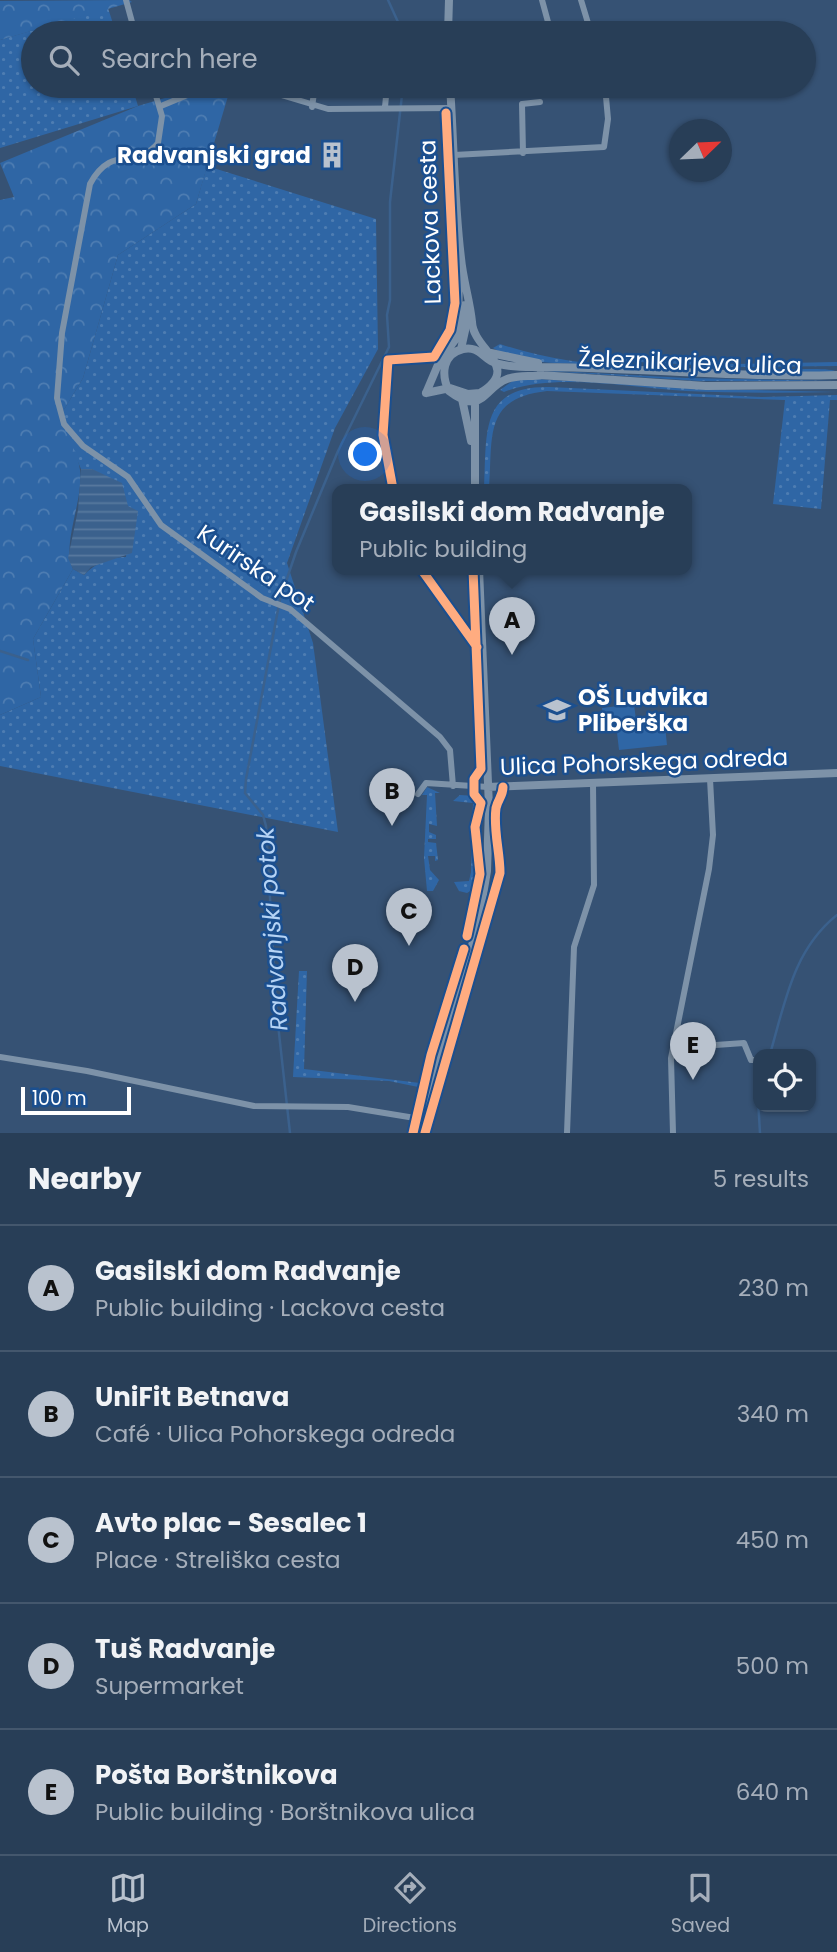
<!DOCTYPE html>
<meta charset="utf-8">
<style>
body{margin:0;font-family:Poppins,sans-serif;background:#344961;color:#f1f3f6}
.controls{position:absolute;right:21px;bottom:21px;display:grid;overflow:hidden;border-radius:14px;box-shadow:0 2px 5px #0004}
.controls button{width:63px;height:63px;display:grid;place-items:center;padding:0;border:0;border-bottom:2px solid #44576d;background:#283e57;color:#f1f3f6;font:35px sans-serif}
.compass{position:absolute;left:669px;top:119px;width:63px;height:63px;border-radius:50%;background:#283e57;box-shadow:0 2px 5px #0004;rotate:67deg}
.scale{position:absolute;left:21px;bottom:18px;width:110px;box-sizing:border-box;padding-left:7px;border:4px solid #fff;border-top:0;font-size:19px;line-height:24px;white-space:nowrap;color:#fff;-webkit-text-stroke:5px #1b4f8f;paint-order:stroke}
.you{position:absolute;left:366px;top:455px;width:24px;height:24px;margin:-18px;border:5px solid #fff;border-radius:50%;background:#1a73e8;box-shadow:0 0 0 10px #1a73e833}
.badge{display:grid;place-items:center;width:46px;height:46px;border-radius:50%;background:#b9c2ce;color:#111;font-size:23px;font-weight:700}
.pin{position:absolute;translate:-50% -58px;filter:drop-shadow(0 2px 4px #0008)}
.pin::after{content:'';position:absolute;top:37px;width:24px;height:21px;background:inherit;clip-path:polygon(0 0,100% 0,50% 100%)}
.popup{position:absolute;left:332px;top:484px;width:360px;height:91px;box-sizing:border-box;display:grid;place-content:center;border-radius:14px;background:#283e57;filter:drop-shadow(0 2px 5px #0005);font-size:23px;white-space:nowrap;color:#a5aeba}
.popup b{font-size:26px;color:#f1f3f6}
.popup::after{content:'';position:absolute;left:50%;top:100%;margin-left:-14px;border:14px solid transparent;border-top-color:#283e57}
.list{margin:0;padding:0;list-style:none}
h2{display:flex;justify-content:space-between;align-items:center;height:91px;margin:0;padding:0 28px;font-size:30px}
h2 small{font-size:23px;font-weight:400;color:#a5aeba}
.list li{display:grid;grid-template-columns:46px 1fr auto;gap:21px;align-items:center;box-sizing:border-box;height:126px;padding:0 28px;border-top:2px solid #44576d}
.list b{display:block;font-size:26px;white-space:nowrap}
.list p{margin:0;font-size:23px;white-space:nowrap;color:#a5aeba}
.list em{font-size:23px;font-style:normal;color:#a5aeba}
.icon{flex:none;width:38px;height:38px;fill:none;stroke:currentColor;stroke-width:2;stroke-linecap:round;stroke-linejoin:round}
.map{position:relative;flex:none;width:837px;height:1133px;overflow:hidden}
.search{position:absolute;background:#283e57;box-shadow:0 2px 5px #0004;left:21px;right:21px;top:21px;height:77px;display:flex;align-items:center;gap:18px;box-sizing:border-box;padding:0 24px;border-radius:38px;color:#a5aeba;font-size:26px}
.sheet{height:721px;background:#283e57}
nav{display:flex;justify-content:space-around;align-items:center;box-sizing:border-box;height:98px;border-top:2px solid #44576d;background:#283e57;font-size:19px;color:#a5aeba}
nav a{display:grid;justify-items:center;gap:4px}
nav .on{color:#b9c2ce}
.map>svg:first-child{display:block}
.grass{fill:url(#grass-dots)}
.forest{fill:url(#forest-crowns)}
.green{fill:#2f66a5}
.water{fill:url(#water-rules)}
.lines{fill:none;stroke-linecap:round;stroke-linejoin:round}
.stream{stroke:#3b618d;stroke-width:2.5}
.minor{stroke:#7d92a8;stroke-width:6}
.tertiary{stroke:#7d92a8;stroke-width:8}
.cycleway-casing{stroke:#1b4f8f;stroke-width:13}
.cycleway{stroke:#ffac80;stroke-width:9}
.labels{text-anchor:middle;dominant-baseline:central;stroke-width:5;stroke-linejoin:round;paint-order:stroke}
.poi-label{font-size:23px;font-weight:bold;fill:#fff;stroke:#1b4f8f;text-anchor:end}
.street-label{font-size:23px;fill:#fff;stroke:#1b4f8f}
.water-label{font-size:24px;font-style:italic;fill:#b5d3f5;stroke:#1b4f8f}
</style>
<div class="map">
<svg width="837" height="1133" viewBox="0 0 837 1133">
<defs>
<pattern id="grass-dots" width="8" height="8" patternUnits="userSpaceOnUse" patternTransform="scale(1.75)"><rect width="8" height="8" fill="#2f66a5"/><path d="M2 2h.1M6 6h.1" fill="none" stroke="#4e7db2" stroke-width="1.8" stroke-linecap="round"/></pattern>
<pattern id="forest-crowns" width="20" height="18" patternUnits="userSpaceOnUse" patternTransform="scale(1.75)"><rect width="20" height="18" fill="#2f66a5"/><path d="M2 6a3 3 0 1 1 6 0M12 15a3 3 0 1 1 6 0" fill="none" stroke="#4e7db2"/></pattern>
<pattern id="water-rules" width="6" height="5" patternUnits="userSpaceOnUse" patternTransform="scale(1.75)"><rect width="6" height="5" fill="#3b618d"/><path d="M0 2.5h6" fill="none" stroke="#58799e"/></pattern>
</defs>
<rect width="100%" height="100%" fill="#365274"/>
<path class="grass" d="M 108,8 L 116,33 L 33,33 L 33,86 L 132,86 L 138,106 L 0,148 L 0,40 Z
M 207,166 L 376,219 L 378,349 L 335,428 L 287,563 L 313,643 L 338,832 L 0,766 L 0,715 L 41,697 L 33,639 L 73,569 L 84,575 C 95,563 110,557 126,557 L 128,506 L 92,469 L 81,469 L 59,418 L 83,378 L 118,255 L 196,204 Z
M 500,344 C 579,371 677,370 759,371 C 774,371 830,366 837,372 C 755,374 673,370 592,365 C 560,362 520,365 493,348 Z
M 618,357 L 736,364 L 837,362 L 837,366 L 737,367 L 618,361 Z
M 500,368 L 686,378 L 837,381 L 699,381 Z
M 537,379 L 705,389 L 837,392 C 787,393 736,393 686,391 C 632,388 555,372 504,392 L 500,390 L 514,380 Z
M 549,387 L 761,397 L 837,395 L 837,400 L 830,400 L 821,509 L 773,504 L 785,400 L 547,391 C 483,398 493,436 489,489 L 484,489 C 487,433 479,386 549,387 Z
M 427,787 L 440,793 L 435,793 L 437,826 L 429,824 L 429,832 L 436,835 L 436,839 L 428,839 L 428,842 L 436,843 L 438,860 L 435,861 L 435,856 L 428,856 L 430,870 L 439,880 L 433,891 L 427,891 L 424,858 L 427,795 L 422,795 Z
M 460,795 L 475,796 L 480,805 L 473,833 L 477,882 L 475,888 L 467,893 L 459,891 L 454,882 L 469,881 L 471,872 L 473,803 L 453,801 Z
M 299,971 L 307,971 L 304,1069 L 420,1083 L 436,1028 L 423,1088 L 389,1081 L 293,1077 Z"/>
<path class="forest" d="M 129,0 L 132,2 L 0,40 L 0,1 Z
M 205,86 L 231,86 L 196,204 L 118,255 L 83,378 L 59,418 C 66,434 78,453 80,470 C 84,500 61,544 73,569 L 33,639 L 41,697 L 0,715 L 0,200 L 14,197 L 0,163 L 138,106 Z"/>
<path class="green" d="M 634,704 L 636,720 L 664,716 L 667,745 L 619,750 L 616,724 L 604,725 L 602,708 Z"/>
<path class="water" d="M 81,469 L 92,469 L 122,483 L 128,506 L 138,511 L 132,553 L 91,567 L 84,575 L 73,569 L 68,558 L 78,510 Z"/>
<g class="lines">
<path class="stream" d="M 388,0 L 403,33
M 0,651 L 28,660
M 770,1054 C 785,1003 793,950 837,915
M 758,1099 L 760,1133
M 290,1133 L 276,1006 L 266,826 L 263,815 L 245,793 L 246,779 L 280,599 L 296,552 L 338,451 L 389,347 L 387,315 L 390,300 L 390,202 L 403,86"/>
<path class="minor" d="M 126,0 L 135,33
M 542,0 L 551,33
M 581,0 L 591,33
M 153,86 L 162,116 L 158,143 C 138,168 111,144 90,184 L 62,333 L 57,398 L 64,424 L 83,446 L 128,477 L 161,525 L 262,598 L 290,609 L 440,737 L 450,750 L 453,786
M 161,106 L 197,91 L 236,88 L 261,89 L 328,109 L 452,108
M 312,107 L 315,86
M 385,107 L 387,86
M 523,153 L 522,104 L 540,102
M 454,155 L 604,147 L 608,119 L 605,86
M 393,489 L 383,435 L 388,360 L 434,357
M 421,569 L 483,652
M 418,794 L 426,783 L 488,787
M 673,1048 L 744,1043 L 751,1060 L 758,1060
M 0,1057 L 87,1071 L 254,1106 L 348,1107 L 421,1119
M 567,1133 L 574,947 L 594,885 L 593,784
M 673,1133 L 671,1058 L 709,869 L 713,835 L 710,779"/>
<path class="tertiary" d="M 448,33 L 449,0
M 461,349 L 465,331 L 465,305
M 491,353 L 538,363
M 539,375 L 706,386 L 837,385
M 542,375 C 531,377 518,375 507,379 C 484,387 483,417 449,391 C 441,375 442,354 463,349 C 477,346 481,355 491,361 C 501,367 522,367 533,367 C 634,367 735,378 837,375
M 426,393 L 450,388 L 468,394 L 480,393 C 523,367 473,350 472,322 C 470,301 463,280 461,258 C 454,201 454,143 450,86
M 426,393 L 440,360 L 458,336 L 459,269
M 462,399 L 471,441
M 475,489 L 475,397
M 488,787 L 837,773
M 419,1133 L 478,924 L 487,871 L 489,807 L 479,569"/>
<g class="cycleway-casing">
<path id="cycleway" d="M 393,489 L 383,435 L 388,360 L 434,357 L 450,330 L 455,303 L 446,113
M 421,569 L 477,647
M 467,936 L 480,874 L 475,827 L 481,803 L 474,794 L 474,779 L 481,769 L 473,569
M 413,1133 L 431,1055 L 464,949
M 425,1133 L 500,873 C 500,851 493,830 496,808 C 498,799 503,796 503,787"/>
</g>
<use href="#cycleway" class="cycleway"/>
</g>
<defs>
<g id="building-bare" transform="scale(2.1)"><path d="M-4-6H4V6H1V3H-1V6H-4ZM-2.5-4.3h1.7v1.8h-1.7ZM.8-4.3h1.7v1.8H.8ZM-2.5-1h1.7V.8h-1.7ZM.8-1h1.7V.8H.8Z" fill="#b9c2ce" stroke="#1b4f8f" stroke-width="2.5" paint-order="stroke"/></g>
<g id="school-bare" transform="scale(2.1)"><path d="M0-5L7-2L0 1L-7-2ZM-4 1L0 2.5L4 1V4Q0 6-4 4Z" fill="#b9c2ce" stroke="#1b4f8f" stroke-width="2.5" paint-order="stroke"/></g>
</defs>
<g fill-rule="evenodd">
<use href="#building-bare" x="332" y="155"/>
<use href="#school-bare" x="557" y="710"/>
</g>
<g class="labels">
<g class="poi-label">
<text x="311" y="155">Radvanjski grad</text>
<text x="578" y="697" text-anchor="start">OŠ Ludvika<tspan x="578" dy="26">Pliberška</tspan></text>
</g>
<g class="street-label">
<text transform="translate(430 222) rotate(-92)">Lackova cesta</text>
<text transform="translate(690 362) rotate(2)">Železnikarjeva ulica</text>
<text transform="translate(256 568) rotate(34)">Kurirska pot</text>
<text transform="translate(644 762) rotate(-2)">Ulica Pohorskega odreda</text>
</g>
<g class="water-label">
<text transform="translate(272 929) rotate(-94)">Radvanjski potok</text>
</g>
</g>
</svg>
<div class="controls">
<button><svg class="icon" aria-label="locate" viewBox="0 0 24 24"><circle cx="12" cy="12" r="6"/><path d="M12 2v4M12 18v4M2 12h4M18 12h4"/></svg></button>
</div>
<svg class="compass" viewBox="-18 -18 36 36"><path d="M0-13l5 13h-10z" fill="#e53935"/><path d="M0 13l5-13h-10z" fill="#a5aeba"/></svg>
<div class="scale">100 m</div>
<div class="you"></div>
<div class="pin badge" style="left:512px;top:655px">A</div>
<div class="popup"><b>Gasilski dom Radvanje</b>Public building</div>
<div class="pin badge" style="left:392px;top:826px">B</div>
<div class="pin badge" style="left:409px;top:946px">C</div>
<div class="pin badge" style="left:355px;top:1002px">D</div>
<div class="pin badge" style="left:693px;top:1080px">E</div>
<div class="search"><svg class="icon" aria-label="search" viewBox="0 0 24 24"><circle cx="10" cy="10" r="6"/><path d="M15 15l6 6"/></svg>Search here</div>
</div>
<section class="sheet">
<h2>Nearby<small>5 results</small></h2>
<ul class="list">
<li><span class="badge">A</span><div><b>Gasilski dom Radvanje</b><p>Public building · Lackova cesta</p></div><em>230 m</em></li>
<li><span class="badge">B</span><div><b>UniFit Betnava</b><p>Café · Ulica Pohorskega odreda</p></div><em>340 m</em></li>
<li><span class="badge">C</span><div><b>Avto plac - Sesalec 1</b><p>Place · Streliška cesta</p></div><em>450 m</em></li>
<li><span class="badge">D</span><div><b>Tuš Radvanje</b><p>Supermarket</p></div><em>500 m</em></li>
<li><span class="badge">E</span><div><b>Pošta Borštnikova</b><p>Public building · Borštnikova ulica</p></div><em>640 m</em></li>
</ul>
</section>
<nav>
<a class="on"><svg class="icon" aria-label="map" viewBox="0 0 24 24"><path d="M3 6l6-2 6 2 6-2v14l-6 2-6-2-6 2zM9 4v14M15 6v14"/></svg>Map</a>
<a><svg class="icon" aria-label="directions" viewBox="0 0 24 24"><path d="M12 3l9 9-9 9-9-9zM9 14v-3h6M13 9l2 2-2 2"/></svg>Directions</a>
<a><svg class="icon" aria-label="saved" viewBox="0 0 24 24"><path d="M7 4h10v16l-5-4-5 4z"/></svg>Saved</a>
</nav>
